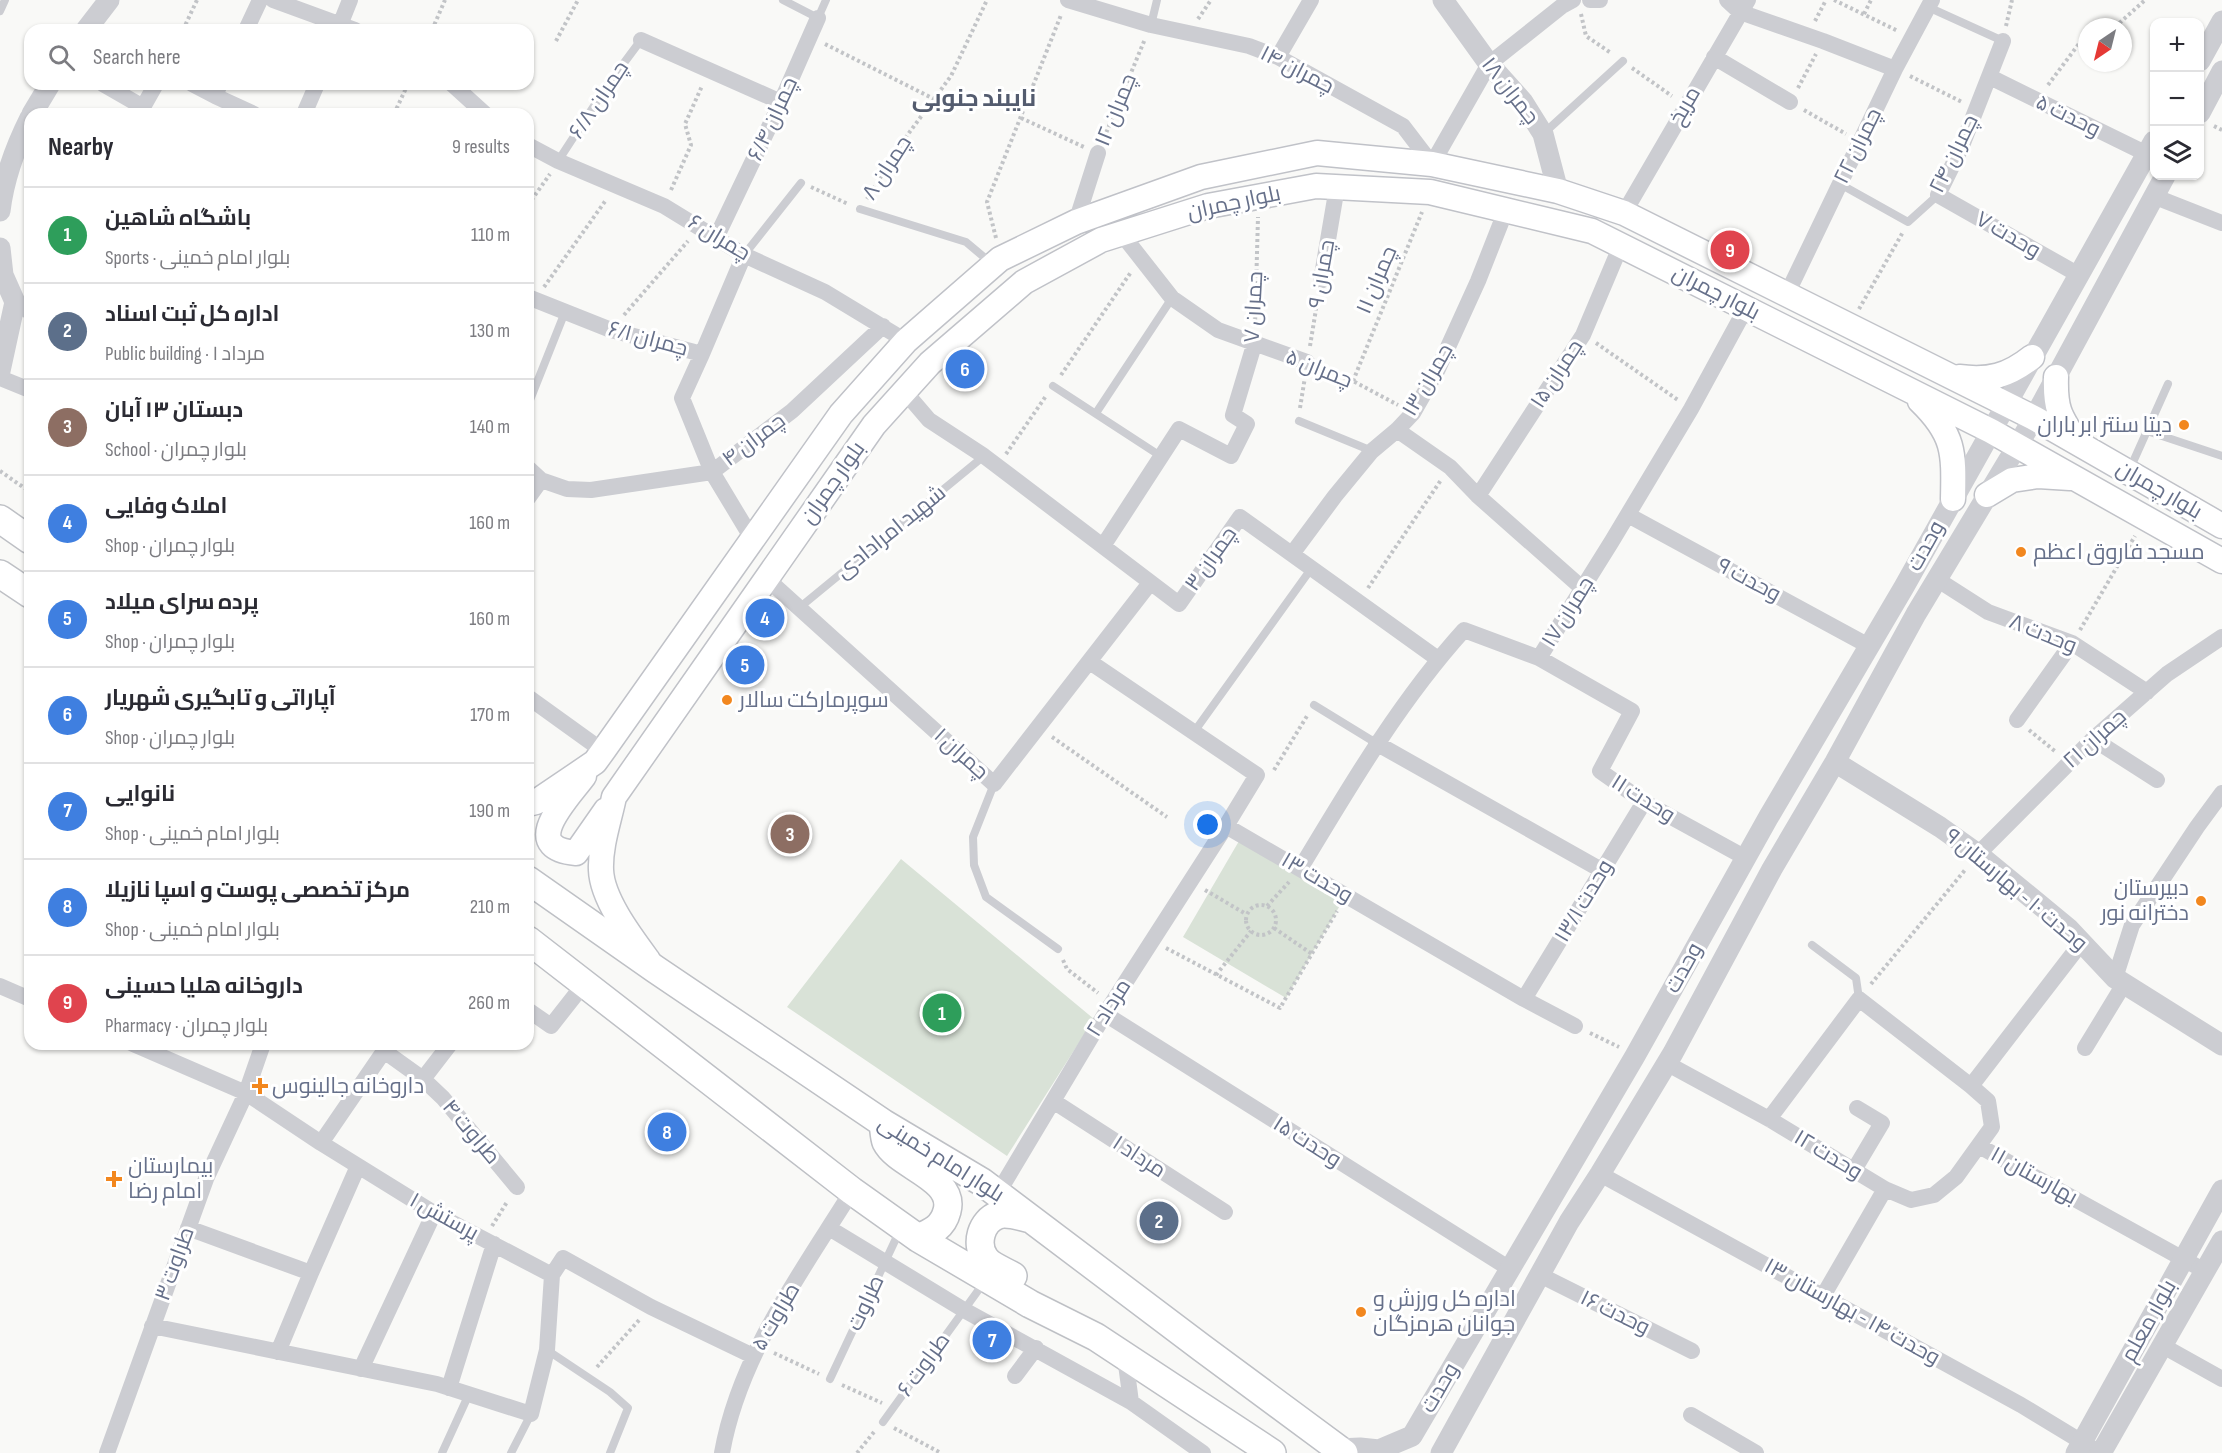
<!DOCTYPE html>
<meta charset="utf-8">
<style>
body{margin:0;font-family:"Sofia Sans Condensed",Cairo,sans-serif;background:#f7f7f7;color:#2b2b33}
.controls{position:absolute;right:18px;top:18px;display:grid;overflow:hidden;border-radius:12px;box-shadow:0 2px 4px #0004}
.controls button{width:54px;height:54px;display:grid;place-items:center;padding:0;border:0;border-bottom:2px solid #e1e1e2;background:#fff;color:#2b2b33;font:30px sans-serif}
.compass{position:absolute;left:2078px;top:18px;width:54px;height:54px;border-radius:50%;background:#fff;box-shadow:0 2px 4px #0004;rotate:215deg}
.you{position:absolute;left:1208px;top:825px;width:21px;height:21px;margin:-15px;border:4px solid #fff;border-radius:50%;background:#1a73e8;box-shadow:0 0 0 9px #1a73e833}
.badge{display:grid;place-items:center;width:39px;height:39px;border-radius:50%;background:#85542a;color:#fff;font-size:20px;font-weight:700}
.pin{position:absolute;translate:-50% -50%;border:3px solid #fff;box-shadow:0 2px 6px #0006}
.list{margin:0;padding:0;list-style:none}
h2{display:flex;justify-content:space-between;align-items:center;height:78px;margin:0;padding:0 24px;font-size:26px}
h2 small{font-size:20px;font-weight:400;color:#7c7c81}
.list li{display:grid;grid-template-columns:39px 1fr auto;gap:18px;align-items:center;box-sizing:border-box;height:96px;padding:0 24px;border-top:2px solid #e1e1e2}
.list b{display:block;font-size:22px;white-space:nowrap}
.list p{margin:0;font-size:20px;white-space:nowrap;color:#7c7c81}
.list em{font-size:20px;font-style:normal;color:#7c7c81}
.icon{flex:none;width:33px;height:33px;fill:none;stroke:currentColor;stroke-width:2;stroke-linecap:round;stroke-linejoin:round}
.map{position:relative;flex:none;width:2222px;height:1453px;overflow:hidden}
.search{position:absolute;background:#fff;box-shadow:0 2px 4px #0004;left:24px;top:24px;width:510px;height:66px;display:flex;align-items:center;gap:15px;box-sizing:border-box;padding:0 21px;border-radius:18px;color:#7c7c81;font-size:22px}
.panel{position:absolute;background:#fff;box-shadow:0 2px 4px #0004;left:24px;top:108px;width:510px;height:942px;border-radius:18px}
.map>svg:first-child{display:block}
.green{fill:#d9e2d7}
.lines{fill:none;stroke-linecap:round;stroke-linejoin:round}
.secondary-casing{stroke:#c0c2c8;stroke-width:27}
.primary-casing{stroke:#bec0c5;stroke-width:30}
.path{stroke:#c2c4c7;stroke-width:4;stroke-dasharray:3 3;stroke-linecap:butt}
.service{stroke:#cccdd2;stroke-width:8}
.minor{stroke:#cccdd2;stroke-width:16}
.tertiary{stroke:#cccdd2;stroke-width:21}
.secondary{stroke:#fff;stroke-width:24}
.primary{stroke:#fff;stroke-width:27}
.poi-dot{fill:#f2871e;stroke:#fff;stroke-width:2}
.labels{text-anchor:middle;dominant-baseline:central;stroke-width:6;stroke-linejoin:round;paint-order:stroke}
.street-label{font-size:22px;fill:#66708a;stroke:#fff}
.poi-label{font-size:22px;fill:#66708a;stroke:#fff;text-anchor:start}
.neighbourhood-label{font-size:24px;font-weight:bold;fill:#545c6f;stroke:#fff}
</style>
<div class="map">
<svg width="2222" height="1453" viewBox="0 0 2222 1453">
<rect width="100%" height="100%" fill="#f9f9f7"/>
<path class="green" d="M 1239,841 L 1342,902 L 1286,998 L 1183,937 Z
M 901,859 L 1094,1019 L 1007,1156 L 787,1007 Z"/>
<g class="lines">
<g class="secondary-casing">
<path id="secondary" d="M 1959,377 C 1989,381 2008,376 2032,357
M 2056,377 C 2055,408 2059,415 2076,441
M 1920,401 C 1955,435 1954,453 1953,499
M 1987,495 L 2012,480 L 2038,476 L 2070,478
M 584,776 C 568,798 517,848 576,853 L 606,810
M 528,804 L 536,802 L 595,762 L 603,751 L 841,414 L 906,341 L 1000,259 L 1076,222 L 1201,177 L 1317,153 L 1432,164 L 1558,191 L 1624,213 L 2034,418 L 2222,526
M 648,960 C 631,937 602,899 601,870 C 600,846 609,821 614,797 L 874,425 L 930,363 L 1024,282 L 1101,240 L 1208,206 L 1316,186 L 1430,192 L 1592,231 L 1991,431 L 2222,561"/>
</g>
<g class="primary-casing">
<path id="primary" d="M 0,519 L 30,540
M 0,574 L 30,594
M 528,880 L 655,969 L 883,1123 L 982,1182 L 1202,1348 L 1344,1453
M 528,940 L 852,1191 L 918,1238 L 1030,1304 L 1096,1337 L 1272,1453
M 883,1123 C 884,1129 884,1137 886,1142 C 898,1166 956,1178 947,1211 C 943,1227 932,1232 918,1238
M 1013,1276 C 1005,1271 990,1266 985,1258 C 975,1244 981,1221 998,1215 C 1008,1212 1021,1217 1031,1219"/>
</g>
<path class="path" d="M 1834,0 L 1898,31
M 1581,14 L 1586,36 L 1611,53
M 1864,14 L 1871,0
M 1198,19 L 1211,0
M 1815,21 L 1826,0
M 2006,26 L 2012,0
M 2115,27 L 2145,0
M 183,30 L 197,0
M 432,30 L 445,0
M 556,41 L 578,0
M 825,44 L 934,99
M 1632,68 L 1672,96
M 1910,76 L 1962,102
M 2048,85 L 2087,33
M 1798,88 L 1816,54
M 1804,110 L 1846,134
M 394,114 L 408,84
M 1021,118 L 1084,147
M 2214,126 L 2222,130
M 1104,138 L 1145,39
M 811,187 L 848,204
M 671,190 L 691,145 L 685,124 L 702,86
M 867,199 L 903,141 L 951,76 L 987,0
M 528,205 L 550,174
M 996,238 L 987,202 L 1061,15
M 544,287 L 606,200
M 1859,309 L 1903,232
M 624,315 L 688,241
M 1255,326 L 1258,217
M 1596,343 L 1678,400
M 1310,346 L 1318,297
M 1321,368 L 1353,381 L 1398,405
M 1061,375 L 1131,272
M 1353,381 L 1422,212
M 1300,408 L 1305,377
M 1006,454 L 1046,396
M 0,471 L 30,492
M 1368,588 L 1441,480
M 2080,630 L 2135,536
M 2029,730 L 2056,752
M 1052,737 L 1167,817
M 1274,770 L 1307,716
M 1205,890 L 1246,914
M1246 920a15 15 0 1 1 30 0a15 15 0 1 1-30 0Z
M 1267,906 L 1289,882
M 1274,928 L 1312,954
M 1166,948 L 1280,1008 L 1337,911
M 1063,960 L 1067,969 L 1098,993
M 1216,975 L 1251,931
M 1871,984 L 1965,870
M 1590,1033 L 1619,1047
M 492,1226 L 507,1202
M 774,1353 L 819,1374
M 597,1367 L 640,1319
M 842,1385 L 882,1403
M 894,1428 L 941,1453
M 857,1453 L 874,1432"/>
<path class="service" d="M 783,0 L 818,18 L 826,0
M 1928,7 L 2003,41
M 0,11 L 5,0
M 1151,25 L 1157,0
M 1543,134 L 1623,61
M 558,161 L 609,83 L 641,40
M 1840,184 L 1908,222 L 1938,195
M 860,209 L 966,242 L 991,263
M 744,255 L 801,183
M 1053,386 L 1162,457
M 528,405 L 565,312
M 1096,413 L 1172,298
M 1299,421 L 1372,451
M 2147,431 L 2222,456
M 2129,471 L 2168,384
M 799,608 L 984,456
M 1314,705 L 1376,743
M 1194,732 L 1311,569
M 994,784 L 973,837 L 974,865 L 986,897 L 1058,949
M 1812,945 L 1856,978 L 1859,999
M 547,1350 L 610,1392 L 628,1408 L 610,1453
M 830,1379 L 900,1230
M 883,1422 L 985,1281
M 442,1453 L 469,1394
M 511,1453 L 531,1414"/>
<path class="minor" d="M 273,0 L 355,30
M 1068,0 L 1151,25 L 1249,46 L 1278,57 L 1403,126 L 1432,164 L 1489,64 L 1562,6 L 1573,0
M 1590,0 L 1600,0
M 1727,0 L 1740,12 L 1823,41 L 1895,69
M 246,30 L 260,0
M 338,30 L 350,0
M 641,40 L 781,102
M 2003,41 L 1961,148 L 1938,195 L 2079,275
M 1278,57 L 1311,0
M 1714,57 L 1790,102
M 1990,77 L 2147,154
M 103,84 L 143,107 L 156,84
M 192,84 L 215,96 L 220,84
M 452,84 L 485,114
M 215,96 L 254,114
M 304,114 L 317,84
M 528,145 L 558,161 L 664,206 L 744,255 L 825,292 L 906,341
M 2153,196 L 2222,223
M 1624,213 L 1748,0
M 1076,222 L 1098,153
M 1121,233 L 1172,298 L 1218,330 L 1307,362
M 717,236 L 781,102 L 818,18
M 1321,281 L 1337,187
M 1787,294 L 1895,69 L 1932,0
M 528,297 L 611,330 L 702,354 L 744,255
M 15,302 L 30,312
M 702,354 L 682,398 L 712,472 L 753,540
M 0,378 L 30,390
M 905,392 L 929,420 L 984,456 L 1179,604 L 1240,517 L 1438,659
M 1397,430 L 1450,467 L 1478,496 L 1582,588
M 528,468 L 541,480 L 567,489 L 591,490 L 712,472 L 792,411 L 883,326
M 1478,496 L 1583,335 L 1621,245
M 528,498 L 541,480
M 1628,515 L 1869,646
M 1103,546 L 1179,429 L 1231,456 L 1247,424 L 1233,415 L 1254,345
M 1292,554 L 1335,496 L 1372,451 L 1397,430 L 1413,413 L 1438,369 L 1478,281 L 1506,210
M 766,578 L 994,784 L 1150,583
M 1938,580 L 1988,612 L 2072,643 L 2147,692
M 1539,658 L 1632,711 L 1600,771 L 1644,802 L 1746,858
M 528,697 L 603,751
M 2017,720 L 2072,643
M 2093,739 L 2157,780
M 1376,743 L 1603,871
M 1226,826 L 1524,999 L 1575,1026
M 1978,854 L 2093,739 L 2167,674 L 2222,637
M 1300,869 C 1350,786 1399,702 1464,630 L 1539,658 L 1612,541 L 1691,409 L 1746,308
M 2115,978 L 2132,925 L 2197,827 L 2222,793
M 0,986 L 30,999
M 1524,999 L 1644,802
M 528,1010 L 551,1026 L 584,984
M 1105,1014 L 1510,1269
M 133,1044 L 246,1093 L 321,1143 L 434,1213 L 552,1275 L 563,1258 L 651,1307 L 753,1356
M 450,1044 L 423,1079 L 443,1098 L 517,1187
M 2085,1048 L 2124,984
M 1666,1063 L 1769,1119 L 1885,1189 L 1911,1200 L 1934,1195 L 1956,1177 L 1992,1127 L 1988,1101 L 1971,1086 L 2082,942
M 1053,1101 L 1225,1212
M 1769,1119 L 1859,999 L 1971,1086
M 321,1143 L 384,1051 L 423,1079
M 1979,1146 L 2205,1271
M 1854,1170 L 1882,1123 L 1857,1108
M 1600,1174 L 2021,1405 L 2092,1448
M 998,1193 L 1105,1014 L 1226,826 L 1257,775 L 1090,662
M 188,1228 L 311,1273
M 829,1228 L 964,1310 L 1131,1402 L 1203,1453
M 1538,1274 L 1692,1351
M 1823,1296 L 1885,1189
M 152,1326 L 437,1384 L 531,1414 L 547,1350 L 552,1275
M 2163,1346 L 2222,1379
M 278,1352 L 311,1273 L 358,1166
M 1125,1357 L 1131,1402
M 361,1369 L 434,1213
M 1015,1376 L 1036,1348
M 449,1388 L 494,1244
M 1691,1415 L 1756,1453
M 107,1453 L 206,1179 L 246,1093 L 263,1044
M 722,1453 C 739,1356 801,1273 852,1191"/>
<path class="tertiary" d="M 1443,0 L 1489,64 L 1523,102 L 1543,134 L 1558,191
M 86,30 L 109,0
M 2200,61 L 2222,21
M 2200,113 L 2222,71
M 32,114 L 50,84
M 0,211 C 4,177 15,148 30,118
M 0,248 L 3,275 L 15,302 L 0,371
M 1835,762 L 1940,827 L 1978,854 L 2068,928 L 2115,978 L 2222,1045
M 1339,1449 L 1360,1448 L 1379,1450 L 1412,1436 L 1635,1056 L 1768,818 L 1904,587 L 2154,141
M 1441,1453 L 1569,1222 L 1600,1174 L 1673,1053 L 1772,869 L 1835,762 L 1916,614 L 2034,418 L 2165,176
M 2076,1453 L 2222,1190
M 2101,1453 L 2222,1241"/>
<use href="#secondary" class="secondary"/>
<use href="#primary" class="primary"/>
</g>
<g class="poi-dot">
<circle cx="2184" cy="425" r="6"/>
<circle cx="2021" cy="552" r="6"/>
<circle cx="727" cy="700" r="6"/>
<circle cx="2201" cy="901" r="6"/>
<path d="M257 1077h6v6h6v6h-6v6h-6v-6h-6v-6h6z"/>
<path d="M111 1170h6v6h6v6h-6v6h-6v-6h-6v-6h6z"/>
<circle cx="1361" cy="1312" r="6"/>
</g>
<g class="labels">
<g class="street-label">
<text transform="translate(1297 70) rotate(27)">چمران ۱۴</text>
<text transform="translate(1510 91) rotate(52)">چمران ۱۸</text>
<text transform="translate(599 100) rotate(-56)">چمران ۶/۸</text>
<text transform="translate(1685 106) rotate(-60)">مریخ</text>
<text transform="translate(1116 110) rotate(-68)">چمران ۱۲</text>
<text transform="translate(2068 116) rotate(26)">وحدت ۵</text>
<text transform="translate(773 119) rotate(-65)">چمران ۶/۴</text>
<text transform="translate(1858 146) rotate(-64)">چمران ۲۲</text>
<text transform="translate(1954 154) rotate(-64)">چمران ۲۴</text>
<text transform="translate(887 168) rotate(-57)">چمران ۸</text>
<text transform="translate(1234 203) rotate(-12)">بلوار چمران</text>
<text transform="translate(2008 235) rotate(30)">وحدت ۷</text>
<text transform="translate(719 238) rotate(31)">چمران ۶</text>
<text transform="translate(1322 274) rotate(-80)">چمران ۹</text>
<text transform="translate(1377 280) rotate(-67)">چمران ۱۱</text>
<text transform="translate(1716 293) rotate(27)">بلوار چمران</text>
<text transform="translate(1254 307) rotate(-87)">چمران ۷</text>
<text transform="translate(648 339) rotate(15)">چمران ۶/۱</text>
<text transform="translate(1319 369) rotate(22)">چمران ۵</text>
<text transform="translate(1557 374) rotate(-57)">چمران ۱۵</text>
<text transform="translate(1428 380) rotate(-60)">چمران ۱۳</text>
<text transform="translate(754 440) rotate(-37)">چمران ۴</text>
<text transform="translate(833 483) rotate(-55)">بلوار چمران</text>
<text transform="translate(2159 490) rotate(30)">بلوار چمران</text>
<text transform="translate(891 532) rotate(-39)">شهید امرادادی</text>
<text transform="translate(1926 546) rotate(-61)">وحدت</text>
<text transform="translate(1211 559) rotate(-55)">چمران ۳</text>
<text transform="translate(1749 580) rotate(28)">وحدت ۹</text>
<text transform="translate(1568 612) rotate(-58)">چمران ۱۷</text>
<text transform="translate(2043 634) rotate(22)">وحدت ۸</text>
<text transform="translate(2095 739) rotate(-42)">چمران ۲۱</text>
<text transform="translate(961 754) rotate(42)">چمران ۱</text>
<text transform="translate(1643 799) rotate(32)">وحدت ۱۱</text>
<text transform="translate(1317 878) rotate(30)">وحدت ۱۳</text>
<text transform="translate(2016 890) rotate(40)">وحدت ۱۰ - بهارستان ۹</text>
<text transform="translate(1584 901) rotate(-59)">وحدت ۱۳/۱</text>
<text transform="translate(1684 968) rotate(-61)">وحدت</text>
<text transform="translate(1109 1008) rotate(-58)">مرداد ۲</text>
<text transform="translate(471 1132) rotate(50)">طراوت ۴</text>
<text transform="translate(1307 1142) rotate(32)">وحدت ۱۵</text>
<text transform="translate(1828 1155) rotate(31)">وحدت ۱۲</text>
<text transform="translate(1139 1157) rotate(33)">مرداد ۱</text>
<text transform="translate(941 1159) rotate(32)">بلوار امام خمینی</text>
<text transform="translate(2034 1176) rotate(29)">بهارستان ۱۱</text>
<text transform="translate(444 1217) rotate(29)">پرستش ۱</text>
<text transform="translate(175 1264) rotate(-70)">طراوت ۳</text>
<text transform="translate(866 1303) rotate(-65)">طراوت</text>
<text transform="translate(1852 1312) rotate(29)">وحدت ۱۴ - بهارستان ۱۳</text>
<text transform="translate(1615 1313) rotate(26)">وحدت ۱۶</text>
<text transform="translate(776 1317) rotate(-60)">طراوت ۵</text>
<text transform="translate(2149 1321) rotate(-61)">بلوار معلم</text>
<text transform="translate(924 1365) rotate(-54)">طراوت ۶</text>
<text transform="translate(1440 1388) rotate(-60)">وحدت</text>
</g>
<g class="poi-label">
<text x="2172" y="425" text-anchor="end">دیتا سنتر ابر باران</text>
<text x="2033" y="552">مسجد فاروق اعظم</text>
<text x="739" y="700">سوپرمارکت سالار</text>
<text x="2189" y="888" text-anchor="end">دبیرستان<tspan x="2189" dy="25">دخترانه نور</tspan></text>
<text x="272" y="1086">داروخانه جالینوس</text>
<text x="128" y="1166">بیمارستان<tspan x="128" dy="25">امام رضا</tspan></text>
<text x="1373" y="1299">اداره کل ورزش و<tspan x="1373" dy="25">جوانان هرمزگان</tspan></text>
</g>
<g class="neighbourhood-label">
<text x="974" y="98">نایبند جنوبی</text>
</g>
</g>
</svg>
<div class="controls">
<button>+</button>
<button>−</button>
<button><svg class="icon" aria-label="layers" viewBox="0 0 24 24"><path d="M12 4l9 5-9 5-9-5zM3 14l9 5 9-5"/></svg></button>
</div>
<svg class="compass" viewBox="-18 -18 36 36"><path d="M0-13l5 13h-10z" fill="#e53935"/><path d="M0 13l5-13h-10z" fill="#7c7c81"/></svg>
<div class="you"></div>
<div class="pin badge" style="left:942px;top:1013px;background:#2e9e5b">1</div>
<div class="pin badge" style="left:1159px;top:1221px;background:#5c6f8a">2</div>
<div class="pin badge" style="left:790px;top:834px;background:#8d6e63">3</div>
<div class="pin badge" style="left:765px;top:618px;background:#3f7fe0">4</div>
<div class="pin badge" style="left:745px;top:665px;background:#3f7fe0">5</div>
<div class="pin badge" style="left:965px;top:369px;background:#3f7fe0">6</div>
<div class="pin badge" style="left:992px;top:1340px;background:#3f7fe0">7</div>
<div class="pin badge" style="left:667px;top:1132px;background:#3f7fe0">8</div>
<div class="pin badge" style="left:1730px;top:250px;background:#e0444e">9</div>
<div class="search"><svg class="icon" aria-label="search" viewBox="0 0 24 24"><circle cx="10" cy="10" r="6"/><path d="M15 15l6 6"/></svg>Search here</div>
<section class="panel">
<h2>Nearby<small>9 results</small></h2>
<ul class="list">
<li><span class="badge" style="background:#2e9e5b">1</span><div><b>باشگاه شاهین</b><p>Sports · بلوار امام خمینی</p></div><em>110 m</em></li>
<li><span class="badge" style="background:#5c6f8a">2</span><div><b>اداره کل ثبت اسناد</b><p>Public building · مرداد ۱</p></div><em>130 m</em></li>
<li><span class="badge" style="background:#8d6e63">3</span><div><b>دبستان ۱۳ آبان</b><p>School · بلوار چمران</p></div><em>140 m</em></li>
<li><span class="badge" style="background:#3f7fe0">4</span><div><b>املاک وفایی</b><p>Shop · بلوار چمران</p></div><em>160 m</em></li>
<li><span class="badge" style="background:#3f7fe0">5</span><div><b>پرده سرای میلاد</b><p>Shop · بلوار چمران</p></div><em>160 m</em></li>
<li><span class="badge" style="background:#3f7fe0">6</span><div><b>آپاراتی و تابگیری شهریار</b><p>Shop · بلوار چمران</p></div><em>170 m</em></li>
<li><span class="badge" style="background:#3f7fe0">7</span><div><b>نانوایی</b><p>Shop · بلوار امام خمینی</p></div><em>190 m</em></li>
<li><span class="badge" style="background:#3f7fe0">8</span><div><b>مرکز تخصصی پوست و اسپا نازیلا</b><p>Shop · بلوار امام خمینی</p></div><em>210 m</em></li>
<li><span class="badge" style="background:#e0444e">9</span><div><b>داروخانه هلیا حسینی</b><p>Pharmacy · بلوار چمران</p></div><em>260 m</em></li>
</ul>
</section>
</div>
